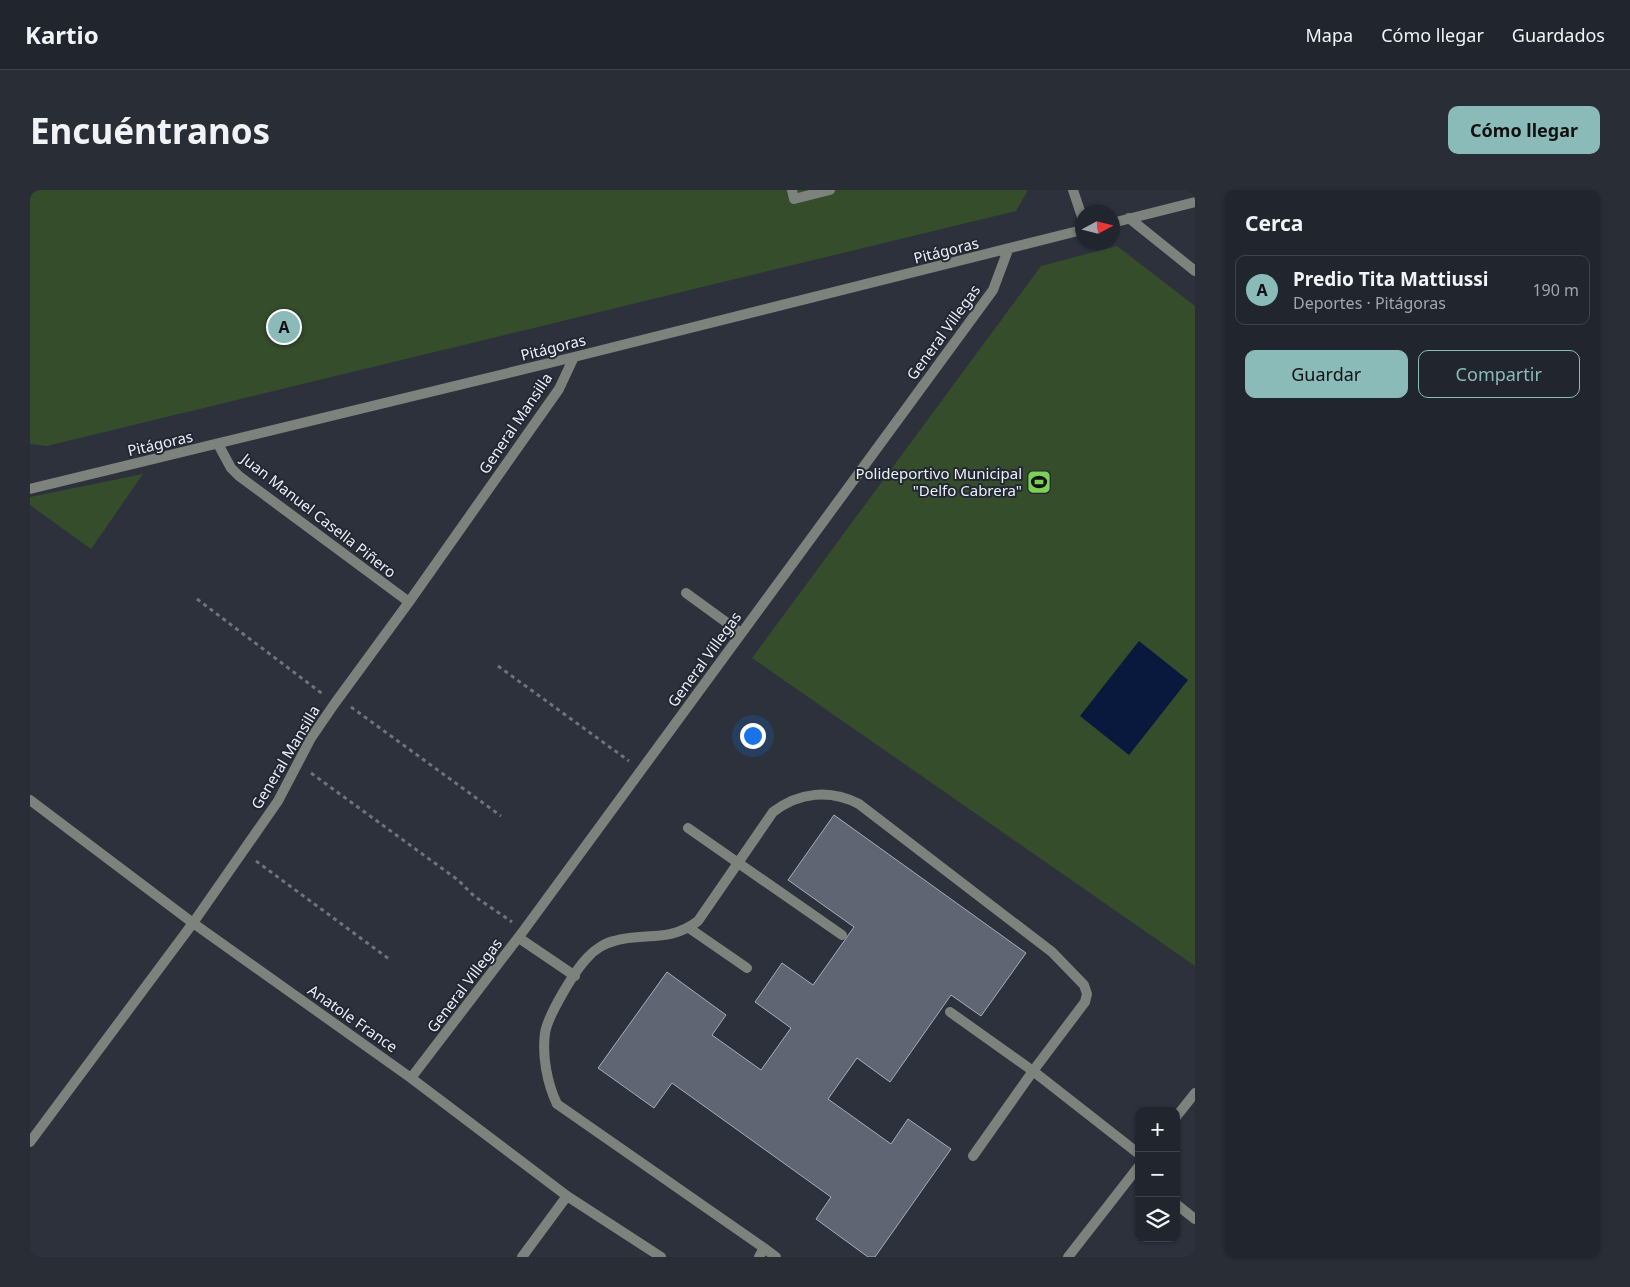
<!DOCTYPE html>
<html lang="es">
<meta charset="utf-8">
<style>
body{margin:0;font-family:"Noto Sans",sans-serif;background:#292d35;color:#f1f3f6}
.controls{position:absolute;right:15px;bottom:15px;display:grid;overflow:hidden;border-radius:10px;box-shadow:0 1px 4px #0004}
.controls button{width:45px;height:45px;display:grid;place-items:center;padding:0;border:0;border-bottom:1px solid #3e4249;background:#21252d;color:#f1f3f6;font:25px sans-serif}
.compass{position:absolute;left:1045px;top:15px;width:45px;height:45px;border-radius:50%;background:#21252d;box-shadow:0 1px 4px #0004;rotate:83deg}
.you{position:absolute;left:722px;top:545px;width:18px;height:18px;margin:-12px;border:4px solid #fff;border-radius:50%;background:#1a73e8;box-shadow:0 0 0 8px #1a73e833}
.badge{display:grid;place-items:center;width:32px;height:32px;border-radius:50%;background:#8bbbb9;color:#111;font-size:16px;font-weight:700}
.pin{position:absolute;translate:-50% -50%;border:2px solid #fff;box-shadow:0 1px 5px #0006}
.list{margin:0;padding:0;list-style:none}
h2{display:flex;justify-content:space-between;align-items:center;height:65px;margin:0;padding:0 20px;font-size:21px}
h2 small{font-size:16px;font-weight:400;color:#a2a5aa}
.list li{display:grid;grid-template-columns:32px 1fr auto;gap:15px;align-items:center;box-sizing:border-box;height:70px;margin:0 10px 10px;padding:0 10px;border:1px solid #3e4249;border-radius:10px}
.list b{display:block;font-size:19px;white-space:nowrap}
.list p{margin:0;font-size:16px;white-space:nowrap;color:#a2a5aa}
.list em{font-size:16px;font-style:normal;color:#a2a5aa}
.actions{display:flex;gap:10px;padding:15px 20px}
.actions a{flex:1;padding:11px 0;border:1px solid #8bbbb9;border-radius:10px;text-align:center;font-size:18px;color:#8bbbb9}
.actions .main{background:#8bbbb9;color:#111}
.icon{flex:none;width:28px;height:28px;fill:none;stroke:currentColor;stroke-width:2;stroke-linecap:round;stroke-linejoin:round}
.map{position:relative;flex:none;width:1165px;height:1067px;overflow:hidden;border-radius:10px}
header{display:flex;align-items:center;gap:30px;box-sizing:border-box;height:70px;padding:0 25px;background:#21252d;border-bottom:1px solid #3e4249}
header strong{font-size:24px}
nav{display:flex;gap:28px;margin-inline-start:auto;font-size:18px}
.intro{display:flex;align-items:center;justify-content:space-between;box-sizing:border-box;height:120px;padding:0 30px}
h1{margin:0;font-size:35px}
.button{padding:12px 22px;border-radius:10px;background:#8bbbb9;color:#111;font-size:18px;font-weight:700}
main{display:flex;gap:30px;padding:0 30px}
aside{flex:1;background:#21252d;border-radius:10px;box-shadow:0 1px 4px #0004}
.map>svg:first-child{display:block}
.green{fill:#354d2b}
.water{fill:#09183d}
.building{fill:#5f6572;stroke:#a5adbb}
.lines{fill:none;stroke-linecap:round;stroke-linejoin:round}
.path{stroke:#6f737d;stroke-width:3;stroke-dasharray:4 4;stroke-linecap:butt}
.lane{stroke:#7e827c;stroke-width:10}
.street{stroke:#7e827c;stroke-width:10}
.labels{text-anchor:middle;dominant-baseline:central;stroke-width:4;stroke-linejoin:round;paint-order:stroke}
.street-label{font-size:15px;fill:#ebeff6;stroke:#222732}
.poi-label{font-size:15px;fill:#ebeff6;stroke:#222732;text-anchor:end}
</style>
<header>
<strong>Kartio</strong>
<nav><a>Mapa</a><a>Cómo llegar</a><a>Guardados</a></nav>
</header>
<div class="intro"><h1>Encuéntranos</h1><a class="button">Cómo llegar</a></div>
<main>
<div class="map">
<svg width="1165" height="1067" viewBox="0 0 1165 1067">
<rect width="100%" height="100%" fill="#2c313c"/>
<path class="green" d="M 0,0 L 998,0 L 986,21 L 17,256 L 0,254 Z
M 1087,56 L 1165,116 L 1165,776 L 722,468 L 1011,76 Z
M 113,284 L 61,359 L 0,315 L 0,307 Z"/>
<path class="water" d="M 1109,451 L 1158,490 L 1099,565 L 1050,526 Z"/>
<path class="building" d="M 804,625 L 996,763 L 951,826 L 921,805 L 860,892 L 827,868 L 798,909 L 861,954 L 878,929 L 921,959 L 845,1067 L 838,1067 L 786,1029 L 801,1007 L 642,893 L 624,918 L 568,878 L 637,782 L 696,825 L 682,845 L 731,880 L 761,838 L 725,812 L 752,773 L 783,795 L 824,737 L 758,690 Z"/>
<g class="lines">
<path class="path" d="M 167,409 L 294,505
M 468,476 L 599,571
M 321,517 L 471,626
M 281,583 L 428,690 L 444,706 L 482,732
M 226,671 L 359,769"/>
<path class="lane" d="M 762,0 L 764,9 L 800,0
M 1043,0 L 1052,27
M 656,403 L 711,443
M 658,638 L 812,745
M 659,738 L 717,778
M 489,748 L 545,786
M 920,822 L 1003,881 L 943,966
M 734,1058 L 746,1067
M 729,1067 L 734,1058 L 527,914 C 517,893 512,866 515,843 C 518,825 545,780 558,767 C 564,760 575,753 584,751 C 615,742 639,753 668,731 L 743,622 C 769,602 800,599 829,614 L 1022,762 L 1054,795 L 1057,804 L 1055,812 L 1003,881 L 1109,964"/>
<path class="street" d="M 1099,28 L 1165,81
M 1082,33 L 1165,12
M 188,254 L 201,278 L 209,286 L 379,412
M 0,299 L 544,167 L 1052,40
M 0,610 L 163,733 L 381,888 L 537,1006 L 631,1067
M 381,888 L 494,740 L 963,100 L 978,60
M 1146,927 L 1165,903
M 0,952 L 163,733 L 248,611 L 281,548 L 305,513 L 379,412 L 529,199 L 544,167
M 1146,1014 L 1165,1029
M 492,1067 L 537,1006
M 1038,1067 L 1109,976"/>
</g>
<defs>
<g id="stadium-square" transform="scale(1.25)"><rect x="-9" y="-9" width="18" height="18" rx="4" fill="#7bd156" stroke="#222732"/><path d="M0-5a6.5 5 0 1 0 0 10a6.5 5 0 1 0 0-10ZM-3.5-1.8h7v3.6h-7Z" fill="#111"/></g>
</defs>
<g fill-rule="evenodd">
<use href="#stadium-square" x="1009" y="292"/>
</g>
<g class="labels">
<g class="street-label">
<text transform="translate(916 60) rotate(-14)">Pitágoras</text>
<text transform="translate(913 142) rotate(-54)">General Villegas</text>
<text transform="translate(523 157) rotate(-14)">Pitágoras</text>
<text transform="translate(485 233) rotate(-56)">General Mansilla</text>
<text transform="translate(130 253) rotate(-13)">Pitágoras</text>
<text transform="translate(289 325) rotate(38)">Juan Manuel Casella Piñero</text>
<text transform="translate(674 469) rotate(-54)">General Villegas</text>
<text transform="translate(255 567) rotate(-59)">General Mansilla</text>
<text transform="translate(434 795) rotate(-53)">General Villegas</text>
<text transform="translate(323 828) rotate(35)">Anatole France</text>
</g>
<g class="poi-label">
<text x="992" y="283">Polideportivo Municipal<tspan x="992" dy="17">"Delfo Cabrera"</tspan></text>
</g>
</g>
</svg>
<div class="controls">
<button>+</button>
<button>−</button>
<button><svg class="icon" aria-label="layers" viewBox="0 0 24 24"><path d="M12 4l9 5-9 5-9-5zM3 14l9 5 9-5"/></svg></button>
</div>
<svg class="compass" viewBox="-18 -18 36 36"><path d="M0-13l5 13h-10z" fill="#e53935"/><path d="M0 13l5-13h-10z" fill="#a2a5aa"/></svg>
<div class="you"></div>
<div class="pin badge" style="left:254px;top:137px">A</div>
</div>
<aside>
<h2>Cerca<small></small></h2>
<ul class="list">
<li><span class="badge">A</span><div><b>Predio Tita Mattiussi</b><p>Deportes · Pitágoras</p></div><em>190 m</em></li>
</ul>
<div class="actions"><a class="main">Guardar</a><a>Compartir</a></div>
</aside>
</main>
